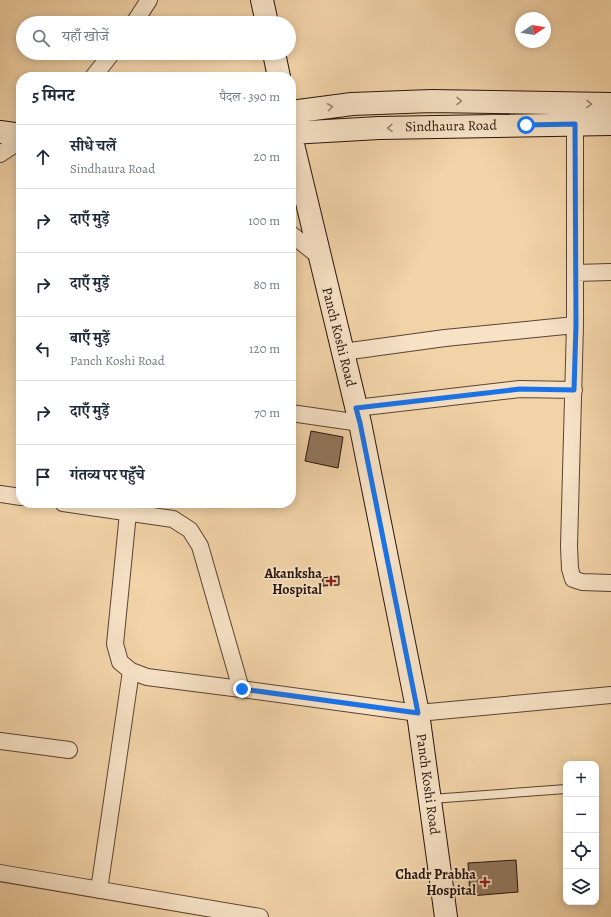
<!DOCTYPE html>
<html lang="hi">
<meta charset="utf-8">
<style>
body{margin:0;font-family:Alegreya,"Noto Serif Devanagari",serif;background:#f2f2f3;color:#1f2937}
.controls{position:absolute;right:12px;bottom:12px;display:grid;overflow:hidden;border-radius:8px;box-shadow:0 2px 10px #0003}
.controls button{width:36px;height:36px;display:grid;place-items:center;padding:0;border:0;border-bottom:1px solid #e0e1e3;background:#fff;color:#1f2937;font:20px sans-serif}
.compass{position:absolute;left:515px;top:12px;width:36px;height:36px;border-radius:50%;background:#fff;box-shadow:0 2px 10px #0003;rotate:78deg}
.stop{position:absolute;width:12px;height:12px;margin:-9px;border:3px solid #1a73e8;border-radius:50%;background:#fff}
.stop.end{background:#1a73e8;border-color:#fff;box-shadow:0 1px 4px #0008}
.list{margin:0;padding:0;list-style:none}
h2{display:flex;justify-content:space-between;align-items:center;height:52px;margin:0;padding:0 16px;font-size:17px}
h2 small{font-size:13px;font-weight:400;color:#747a83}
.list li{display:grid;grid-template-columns:26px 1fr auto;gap:12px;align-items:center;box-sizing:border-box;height:64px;padding:0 16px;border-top:1px solid #e0e1e3}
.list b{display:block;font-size:15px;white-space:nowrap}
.list p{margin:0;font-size:13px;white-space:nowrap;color:#747a83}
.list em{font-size:13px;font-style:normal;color:#747a83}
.icon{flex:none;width:22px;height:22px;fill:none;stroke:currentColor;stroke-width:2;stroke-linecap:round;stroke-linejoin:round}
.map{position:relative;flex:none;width:611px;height:917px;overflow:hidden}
.search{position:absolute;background:#fff;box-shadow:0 2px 10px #0003;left:16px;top:16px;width:280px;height:44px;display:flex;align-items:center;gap:10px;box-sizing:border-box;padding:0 14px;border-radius:22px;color:#747a83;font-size:15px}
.panel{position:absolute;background:#fff;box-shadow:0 2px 10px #0003;left:16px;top:72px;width:280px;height:436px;border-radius:16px}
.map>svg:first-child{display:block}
.building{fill:#91775d;stroke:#28140c}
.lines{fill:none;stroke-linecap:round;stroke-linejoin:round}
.lane-casing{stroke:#5a4433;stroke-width:10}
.street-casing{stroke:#5a4433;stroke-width:18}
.secondary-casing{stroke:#28140c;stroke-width:24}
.lane{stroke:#f7e2c6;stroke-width:8}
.street{stroke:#f7e2c6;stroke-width:16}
.secondary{stroke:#f7e2c6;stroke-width:22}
.oneway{stroke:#9a8572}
.route{stroke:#1a73e8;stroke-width:5}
.poi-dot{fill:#8f2418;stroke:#f7e2c6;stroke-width:1.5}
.labels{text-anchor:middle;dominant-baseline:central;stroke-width:3.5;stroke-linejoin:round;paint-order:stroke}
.street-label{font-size:14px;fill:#28140c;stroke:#f7e2c6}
.poi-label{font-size:14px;font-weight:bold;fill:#28140c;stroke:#f7e2c6;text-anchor:end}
</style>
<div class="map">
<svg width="611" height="917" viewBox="0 0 611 917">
<rect width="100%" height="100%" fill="#f2d3a8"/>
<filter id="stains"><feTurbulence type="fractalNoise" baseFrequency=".005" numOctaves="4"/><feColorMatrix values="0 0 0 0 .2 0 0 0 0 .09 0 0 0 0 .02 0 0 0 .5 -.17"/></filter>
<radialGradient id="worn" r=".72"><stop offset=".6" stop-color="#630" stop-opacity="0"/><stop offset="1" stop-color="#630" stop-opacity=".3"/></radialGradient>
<path class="building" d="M 311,431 L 343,437 L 338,468 L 305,461 Z
M 339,576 L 339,585 L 323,586 L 322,578 Z
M 516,860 L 518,892 L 470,896 L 468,863 Z"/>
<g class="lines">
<g class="lane-casing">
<path id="lane" d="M 431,799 L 566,789"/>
</g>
<g class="street-casing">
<path id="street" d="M 134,23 L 149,0
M 93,77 L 112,53
M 575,124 L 575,325 L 569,546 L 570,569 L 573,579 L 582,582 L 611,583
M 0,154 L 21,140
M 291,234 L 320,257
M 575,273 L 611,272
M 343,352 L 445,338 L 575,325
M 356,408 L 520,389 L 574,390
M 291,413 L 360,423
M 0,494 L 21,497
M 63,503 L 173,519 L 190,530 L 200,546 L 241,689 L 418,713 L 611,695
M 128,513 L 115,644 L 120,662 L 131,671 L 147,677 L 241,689
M 0,741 L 69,750
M 0,873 L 260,917
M 99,890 L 131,671"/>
</g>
<g class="secondary-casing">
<path id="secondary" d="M 262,0 L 267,23
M 274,53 L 279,77
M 291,112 L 352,104 L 431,101 L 611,104
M 0,132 L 21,135
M 291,133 L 379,128 L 611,124
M 291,136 L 360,423 L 418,713 L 446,917"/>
</g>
<use href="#lane" class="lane"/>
<use href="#street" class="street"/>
<use href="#secondary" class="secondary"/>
</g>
<defs><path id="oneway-chevron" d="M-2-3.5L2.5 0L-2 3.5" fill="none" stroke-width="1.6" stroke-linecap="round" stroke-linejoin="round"/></defs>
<g class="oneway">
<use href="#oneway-chevron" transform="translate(459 101) rotate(1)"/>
<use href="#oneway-chevron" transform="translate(589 104) rotate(1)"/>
<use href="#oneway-chevron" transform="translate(330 107) rotate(-7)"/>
<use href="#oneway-chevron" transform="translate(390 128) rotate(179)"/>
</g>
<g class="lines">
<path class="route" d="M 242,689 L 418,713 L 360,423 L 356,408 L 520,389 L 574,390 L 576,325 L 575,124 L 526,125"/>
</g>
<g class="poi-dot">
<path d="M329 575h4v4h4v4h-4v4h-4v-4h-4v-4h4z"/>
<path d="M483 876h4v4h4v4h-4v4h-4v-4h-4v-4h4z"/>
</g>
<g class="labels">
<g class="street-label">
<text transform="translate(451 126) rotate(-1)">Sindhaura Road</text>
<text transform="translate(339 337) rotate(76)">Panch Koshi Road</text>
<text transform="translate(428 784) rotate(82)">Panch Koshi Road</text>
</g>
<g class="poi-label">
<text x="322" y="573">Akanksha<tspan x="322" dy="16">Hospital</tspan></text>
<text x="476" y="874">Chadr Prabha<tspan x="476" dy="16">Hospital</tspan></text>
</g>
</g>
<rect width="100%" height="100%" filter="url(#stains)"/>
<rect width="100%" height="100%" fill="url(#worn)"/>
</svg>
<div class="controls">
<button>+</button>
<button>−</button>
<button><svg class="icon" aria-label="locate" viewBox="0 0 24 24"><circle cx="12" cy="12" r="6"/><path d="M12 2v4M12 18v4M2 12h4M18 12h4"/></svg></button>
<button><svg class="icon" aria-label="layers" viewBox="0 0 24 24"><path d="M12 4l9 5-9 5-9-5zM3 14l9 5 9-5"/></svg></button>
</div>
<svg class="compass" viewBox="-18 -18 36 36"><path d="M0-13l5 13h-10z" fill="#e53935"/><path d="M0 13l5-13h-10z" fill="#747a83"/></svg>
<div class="stop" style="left:526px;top:125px"></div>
<div class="stop end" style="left:242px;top:689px"></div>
<div class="search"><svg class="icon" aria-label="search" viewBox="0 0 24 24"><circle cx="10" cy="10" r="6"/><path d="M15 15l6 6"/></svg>यहाँ खोजें</div>
<section class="panel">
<h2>5 मिनट<small>पैदल · 390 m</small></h2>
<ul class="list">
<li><svg class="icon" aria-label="ahead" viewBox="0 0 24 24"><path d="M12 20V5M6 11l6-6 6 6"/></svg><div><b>सीधे चलें</b><p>Sindhaura Road</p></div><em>20 m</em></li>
<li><svg class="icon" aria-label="right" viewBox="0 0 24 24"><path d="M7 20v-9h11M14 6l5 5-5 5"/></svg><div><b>दाएँ मुड़ें</b></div><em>100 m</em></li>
<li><svg class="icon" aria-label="right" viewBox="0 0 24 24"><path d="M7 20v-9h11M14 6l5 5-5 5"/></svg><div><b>दाएँ मुड़ें</b></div><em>80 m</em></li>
<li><svg class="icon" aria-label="left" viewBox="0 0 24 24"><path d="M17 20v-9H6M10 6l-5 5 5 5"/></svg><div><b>बाएँ मुड़ें</b><p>Panch Koshi Road</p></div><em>120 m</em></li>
<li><svg class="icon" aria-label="right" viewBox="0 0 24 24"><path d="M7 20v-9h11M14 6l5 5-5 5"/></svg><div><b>दाएँ मुड़ें</b></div><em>70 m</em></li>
<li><svg class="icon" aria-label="arrive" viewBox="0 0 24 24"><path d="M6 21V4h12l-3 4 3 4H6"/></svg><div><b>गंतव्य पर पहुँचे</b></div></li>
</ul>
</section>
</div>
